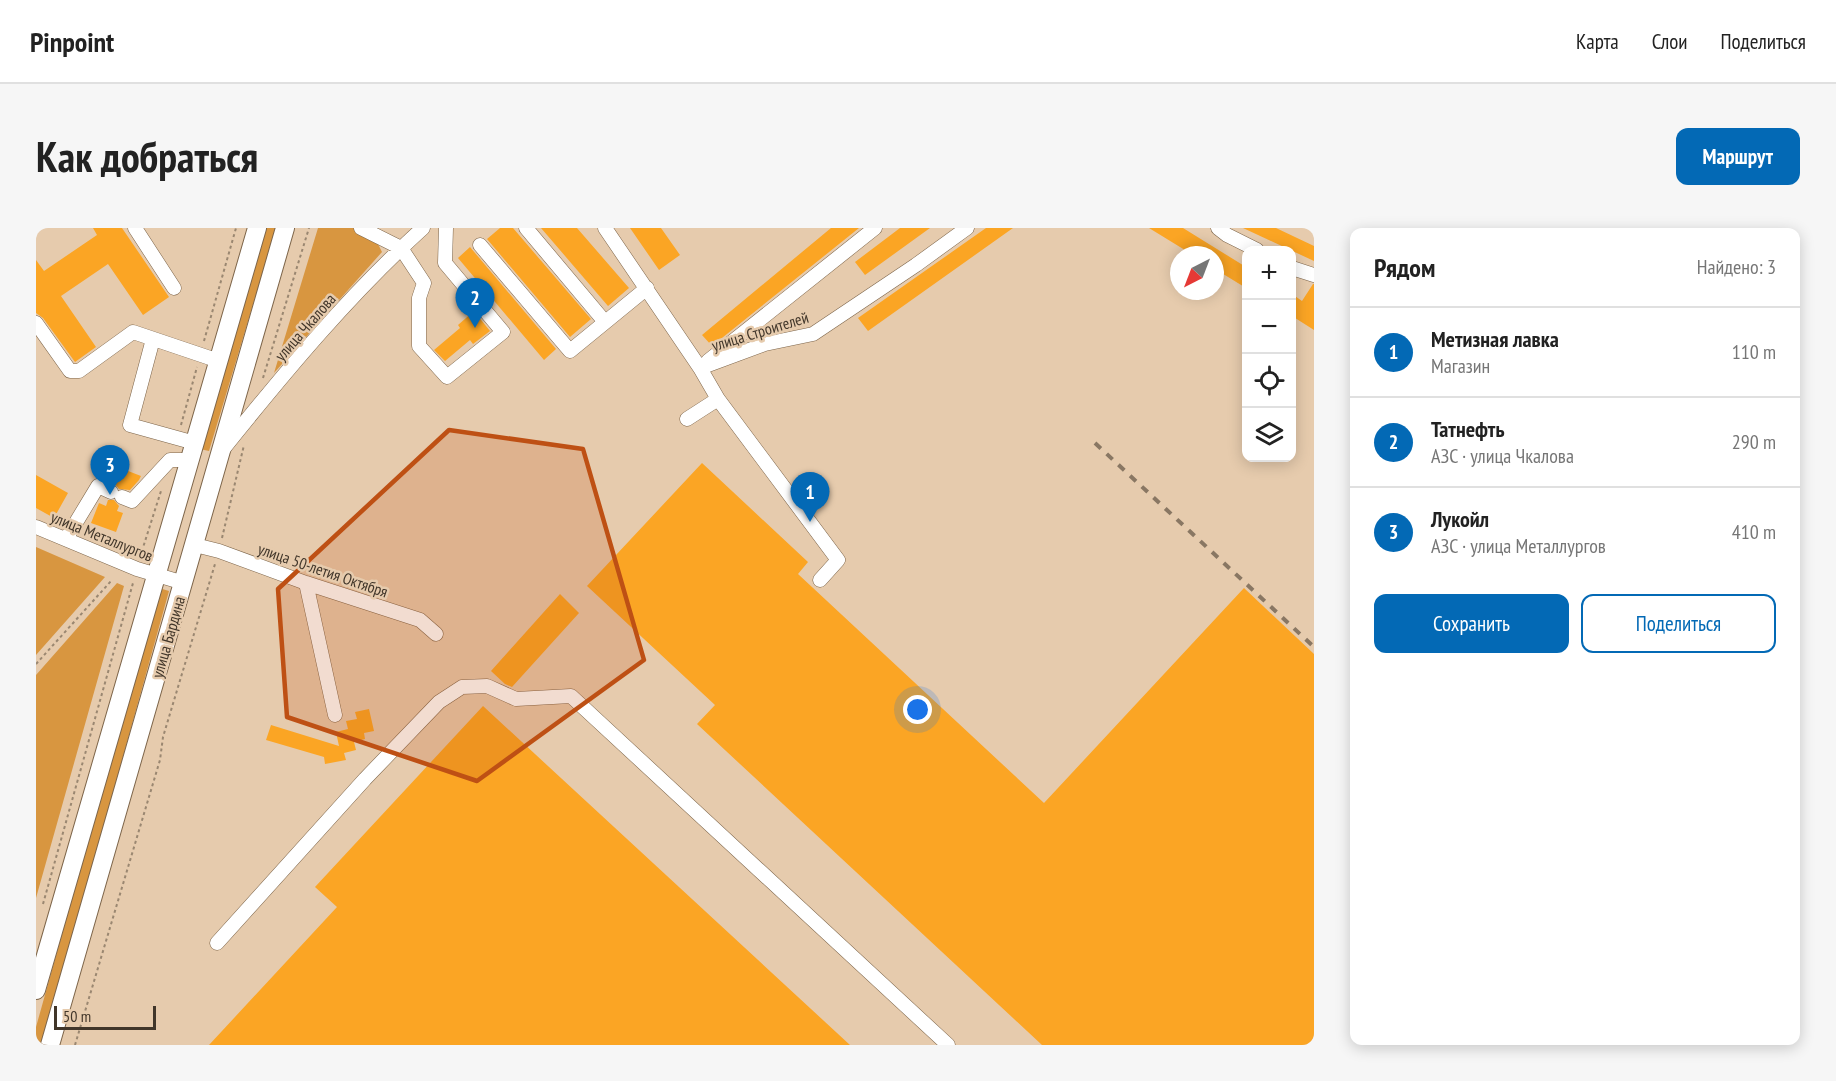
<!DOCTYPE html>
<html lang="ru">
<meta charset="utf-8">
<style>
body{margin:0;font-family:"PT Sans Narrow",sans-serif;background:#f6f6f6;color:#222}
.controls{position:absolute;right:18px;top:18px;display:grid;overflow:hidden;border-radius:12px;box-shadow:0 3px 15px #0003}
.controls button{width:54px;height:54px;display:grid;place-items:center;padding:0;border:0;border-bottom:2px solid #e0e0e0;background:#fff;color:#222;font:30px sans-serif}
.compass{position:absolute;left:1134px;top:18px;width:54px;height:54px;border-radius:50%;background:#fff;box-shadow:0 3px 15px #0003;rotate:222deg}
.scale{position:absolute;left:18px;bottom:15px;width:102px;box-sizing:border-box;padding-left:6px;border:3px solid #41362a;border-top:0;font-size:16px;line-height:21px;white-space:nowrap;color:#41362a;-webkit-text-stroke:4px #e6cbad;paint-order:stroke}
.you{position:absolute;left:882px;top:482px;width:21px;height:21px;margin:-15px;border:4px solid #fff;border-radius:50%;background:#1a73e8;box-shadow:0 0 0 9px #1a73e833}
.badge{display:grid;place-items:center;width:39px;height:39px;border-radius:50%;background:#0369b5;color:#fff;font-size:20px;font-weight:700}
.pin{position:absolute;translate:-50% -50px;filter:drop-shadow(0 2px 3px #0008)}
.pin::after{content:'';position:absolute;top:32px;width:21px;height:18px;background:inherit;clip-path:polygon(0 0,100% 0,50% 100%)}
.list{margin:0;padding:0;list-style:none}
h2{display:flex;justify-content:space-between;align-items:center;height:78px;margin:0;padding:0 24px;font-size:26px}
h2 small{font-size:20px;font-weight:400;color:#767676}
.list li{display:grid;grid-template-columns:39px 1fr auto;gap:18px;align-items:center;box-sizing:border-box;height:90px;padding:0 24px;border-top:2px solid #e0e0e0}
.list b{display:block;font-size:22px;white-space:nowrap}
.list p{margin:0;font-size:20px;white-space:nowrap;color:#767676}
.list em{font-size:20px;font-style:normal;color:#767676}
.actions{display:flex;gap:12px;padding:18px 24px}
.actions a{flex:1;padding:14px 0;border:2px solid #0369b5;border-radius:12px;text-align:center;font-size:21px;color:#0369b5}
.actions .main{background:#0369b5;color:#fff}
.icon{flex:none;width:33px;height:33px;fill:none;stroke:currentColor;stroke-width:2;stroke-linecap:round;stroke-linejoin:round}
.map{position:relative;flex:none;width:1278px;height:817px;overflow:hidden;border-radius:12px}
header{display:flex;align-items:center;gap:36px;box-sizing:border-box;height:84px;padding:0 30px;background:#fff;border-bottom:2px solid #e0e0e0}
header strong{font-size:28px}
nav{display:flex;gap:33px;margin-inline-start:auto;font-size:21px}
.intro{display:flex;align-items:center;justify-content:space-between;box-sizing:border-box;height:144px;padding:0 36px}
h1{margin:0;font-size:42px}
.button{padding:15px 27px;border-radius:12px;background:#0369b5;color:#fff;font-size:21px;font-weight:700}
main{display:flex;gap:36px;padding:0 36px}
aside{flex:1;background:#fff;border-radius:12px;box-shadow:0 3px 15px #0003}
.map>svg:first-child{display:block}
.green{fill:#d89640}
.building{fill:#fba524}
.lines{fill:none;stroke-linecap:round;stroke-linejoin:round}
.minor-casing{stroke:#7d654a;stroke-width:15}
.major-casing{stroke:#7d654a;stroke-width:20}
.path{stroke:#9a8771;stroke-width:2;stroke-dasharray:3 3;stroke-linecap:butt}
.minor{stroke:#fff;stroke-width:14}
.major{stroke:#fff;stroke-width:18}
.rail{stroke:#897763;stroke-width:4;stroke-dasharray:8 8;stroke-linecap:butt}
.marked{fill:#be5014;fill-opacity:0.2;stroke:#be5014;stroke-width:4.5;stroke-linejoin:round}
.labels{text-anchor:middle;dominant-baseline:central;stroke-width:5;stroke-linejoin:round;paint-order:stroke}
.street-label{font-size:16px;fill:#41362a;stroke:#e6cbad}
</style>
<header>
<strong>Pinpoint</strong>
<nav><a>Карта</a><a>Слои</a><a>Поделиться</a></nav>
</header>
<div class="intro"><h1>Как добраться</h1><a class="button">Маршрут</a></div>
<main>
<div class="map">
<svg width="1278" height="817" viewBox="0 0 1278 817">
<rect width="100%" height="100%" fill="#e6cbad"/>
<path class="green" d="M 228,0 L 240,0 L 173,223 L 164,221 Z
M 282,0 L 317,0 L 339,10 L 346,24 L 238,145 Z
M 0,319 L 69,349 L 0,427 Z
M 81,355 L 88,358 L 0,670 L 0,447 Z
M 123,360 L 133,363 L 7,817 L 0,817 L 0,799 Z"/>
<path class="building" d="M 57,0 L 86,0 L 133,69 L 107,87 L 72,36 L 25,68 L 60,119 L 39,134 L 7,90 L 0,85 L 0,32 L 8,43 L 61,7 Z
M 464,0 L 477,0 L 555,91 L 534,109 L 451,11 Z
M 505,0 L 541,0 L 593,60 L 572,78 Z
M 594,0 L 625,0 L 644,27 L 623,42 Z
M 795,0 L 823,0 L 676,118 L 666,107 Z
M 864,0 L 894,0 L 829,47 L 819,34 Z
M 950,0 L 977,0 L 832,103 L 822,90 Z
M 1113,0 L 1147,0 L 1210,39 L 1210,60 L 1179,41 L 1179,27 L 1157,27 Z
M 1207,0 L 1240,0 L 1278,18 L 1278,33 Z
M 434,19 L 520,121 L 508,132 L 422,30 Z
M 1277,56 L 1278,56 L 1278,102 L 1256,88 L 1256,66 L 1266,73 Z
M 438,83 L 454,103 L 437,116 L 434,112 L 409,133 L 398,122 L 424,100 L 422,97 Z
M 666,235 L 772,334 L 762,346 L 1008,575 L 1208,360 L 1278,426 L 1278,817 L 1006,817 L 661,496 L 679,477 L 551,358 Z
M 74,236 L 105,248 L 103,252 L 94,262 L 83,261 L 79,256 L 68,251 Z
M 0,247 L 32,265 L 18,290 L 0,280 Z
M 72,272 L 78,272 L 83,278 L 81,283 L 87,285 L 80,304 L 55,295 L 63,275 L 70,278 Z
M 524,366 L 543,385 L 476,459 L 469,456 L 455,443 Z
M 447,478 L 814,817 L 173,817 L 301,679 L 279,659 Z
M 333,481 L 338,503 L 328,505 L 329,511 L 318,514 L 320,522 L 308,525 L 310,532 L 289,536 L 288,529 L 230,512 L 235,497 L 303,518 L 300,504 L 312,501 L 310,493 L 321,491 L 319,484 Z"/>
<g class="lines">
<g class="minor-casing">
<path id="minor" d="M 99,0 L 138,60
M 325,0 L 365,20 L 388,55 L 383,70 L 383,118 L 411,149 L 467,104 L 409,35 L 410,0
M 490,0 L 569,94
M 569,0 L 664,140 L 682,171 L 802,332 L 784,352
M 1182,0 L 1191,7 L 1221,22
M 444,17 L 534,123 L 611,60
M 1256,40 L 1278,47
M 0,95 L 34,143 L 43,143 L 97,104 L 183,133
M 117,111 L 94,197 L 159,215
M 672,133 L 839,0
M 664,140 L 729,116 L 777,106 L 880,37 L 931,0
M 651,191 L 682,171
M 188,220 C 250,143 314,66 387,0
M 86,269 L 96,273 L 134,232 L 154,232
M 0,299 L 101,341 L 148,355
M 30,311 L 62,258 L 75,264
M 159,317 L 183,323 L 270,355 L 384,392 L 400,406
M 270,355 L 299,487
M 181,715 L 329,551 L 403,474 L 426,459 L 451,458 L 480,471 L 535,468 L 912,817"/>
</g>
<g class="major-casing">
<path id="major" d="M 0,762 L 221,0
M 14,817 L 249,0"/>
</g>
<path class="path" d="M 168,113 L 200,0
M 227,150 L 273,0
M 145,197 L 161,139
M 186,310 L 208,217
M 104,329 L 125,263
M 0,436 L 76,352
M 7,676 L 97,355
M 39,817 L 124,532 L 127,509 L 179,336"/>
<use href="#minor" class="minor"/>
<use href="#major" class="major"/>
<path class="rail" d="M 1059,215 L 1278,419"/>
</g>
<path class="marked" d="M 413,202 L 547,221 L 608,432 L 441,553 L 251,489 L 242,361 Z"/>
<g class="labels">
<g class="street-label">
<text transform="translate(269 99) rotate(-49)">улица Чкалова</text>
<text transform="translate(724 103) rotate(-17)">улица Строителей</text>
<text transform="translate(66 308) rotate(22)">улица Металлургов</text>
<text transform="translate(287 342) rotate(19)">улица 50-летия Октября</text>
<text transform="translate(132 409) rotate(-74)">улица Бардина</text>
</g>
</g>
</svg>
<div class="controls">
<button>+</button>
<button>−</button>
<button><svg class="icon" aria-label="locate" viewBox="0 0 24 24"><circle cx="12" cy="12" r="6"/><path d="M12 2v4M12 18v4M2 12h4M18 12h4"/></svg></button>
<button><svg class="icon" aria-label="layers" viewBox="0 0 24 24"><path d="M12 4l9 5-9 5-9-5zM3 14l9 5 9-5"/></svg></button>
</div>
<svg class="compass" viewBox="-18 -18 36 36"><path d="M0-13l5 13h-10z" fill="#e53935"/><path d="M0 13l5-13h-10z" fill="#767676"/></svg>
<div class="scale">50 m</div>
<div class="you"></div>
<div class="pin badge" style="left:774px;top:294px">1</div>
<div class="pin badge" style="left:439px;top:100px">2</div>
<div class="pin badge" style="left:74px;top:267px">3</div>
</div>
<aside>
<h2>Рядом<small>Найдено: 3</small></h2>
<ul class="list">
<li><span class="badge">1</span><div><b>Метизная лавка</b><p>Магазин</p></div><em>110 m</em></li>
<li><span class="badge">2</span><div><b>Татнефть</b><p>АЗС · улица Чкалова</p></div><em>290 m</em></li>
<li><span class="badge">3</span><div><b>Лукойл</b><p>АЗС · улица Металлургов</p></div><em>410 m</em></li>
</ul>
<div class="actions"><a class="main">Сохранить</a><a>Поделиться</a></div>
</aside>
</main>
